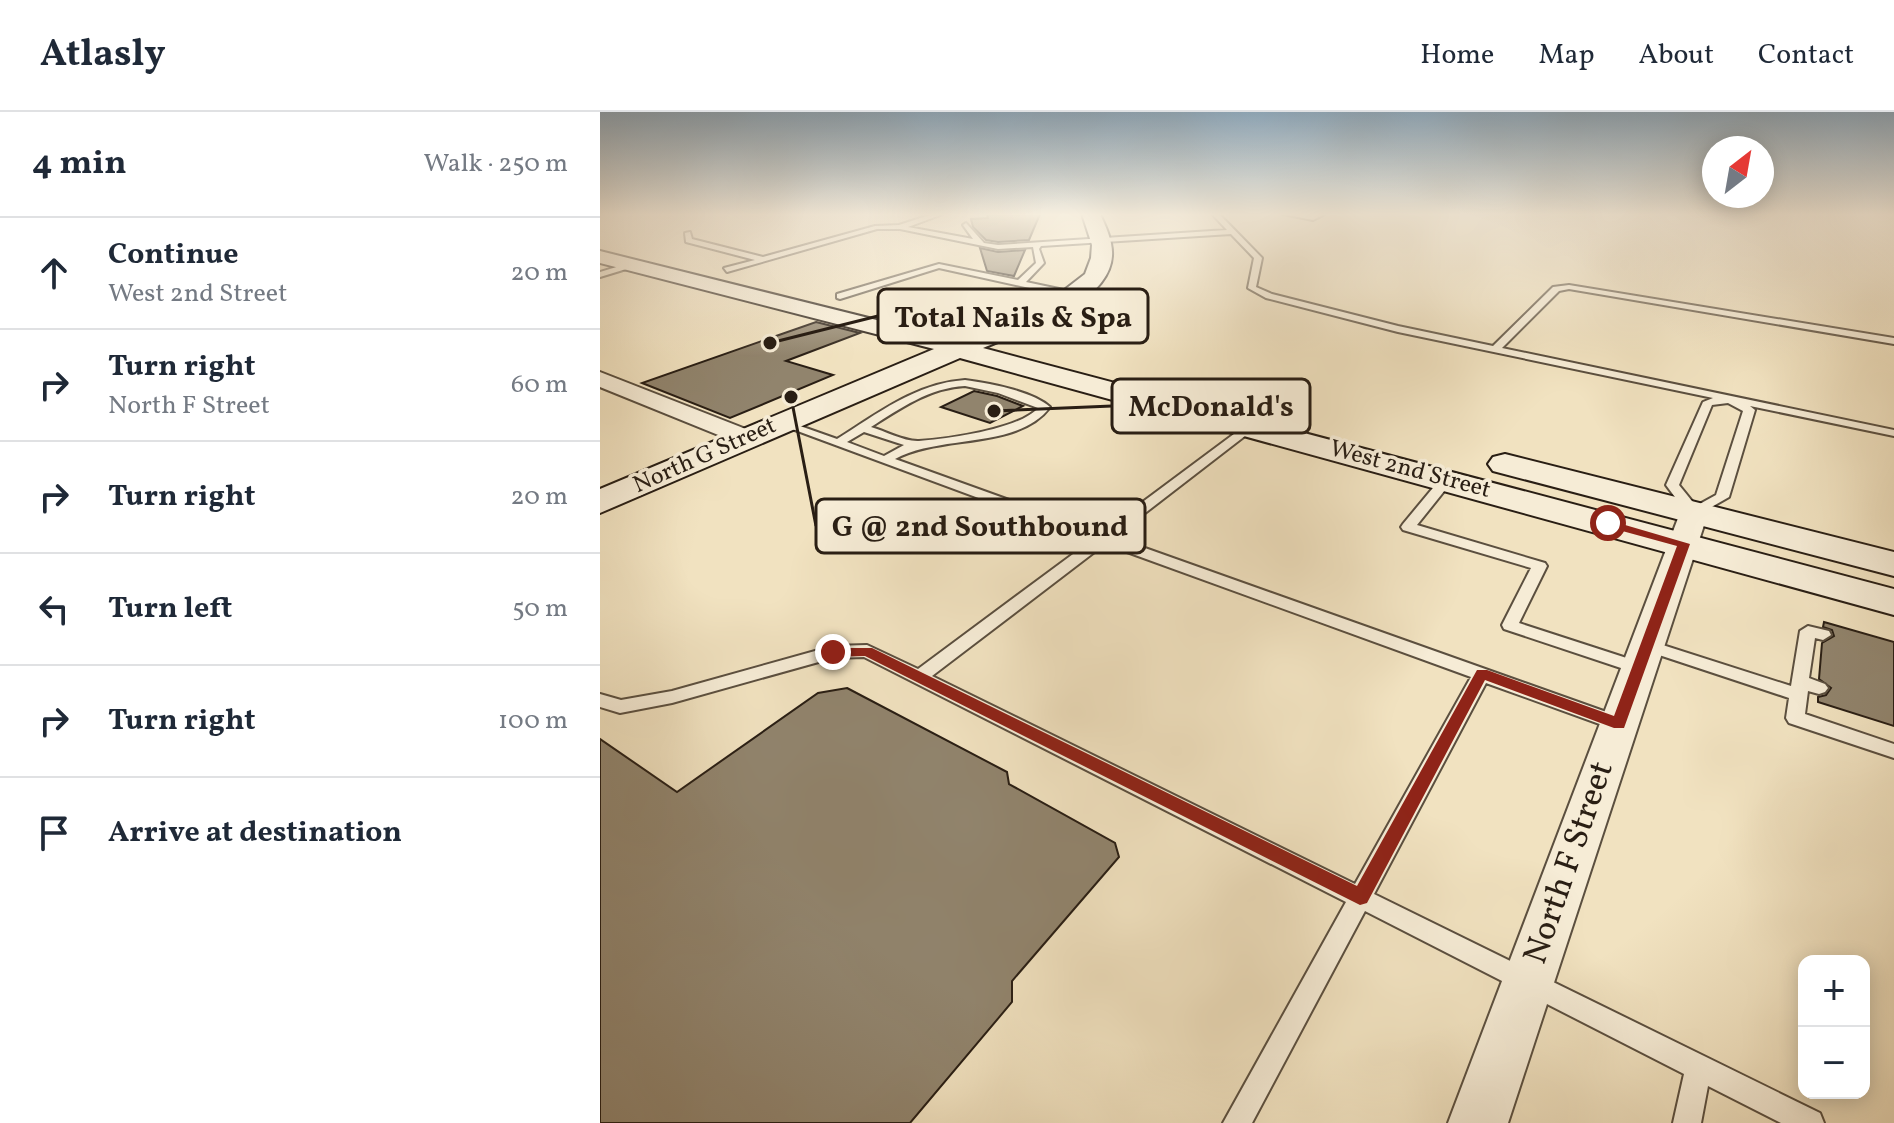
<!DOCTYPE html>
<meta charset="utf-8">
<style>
body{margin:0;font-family:Vollkorn,serif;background:#f6f6f7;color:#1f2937}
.controls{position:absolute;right:24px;bottom:24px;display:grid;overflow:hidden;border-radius:16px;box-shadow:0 4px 20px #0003}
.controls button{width:72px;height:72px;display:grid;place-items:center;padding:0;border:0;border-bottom:2px solid #e0e1e3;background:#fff;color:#1f2937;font:40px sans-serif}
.compass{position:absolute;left:1102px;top:24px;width:72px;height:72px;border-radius:50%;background:#fff;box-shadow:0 4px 20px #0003;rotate:31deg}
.stop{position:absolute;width:24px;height:24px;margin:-18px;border:6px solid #8f2418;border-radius:50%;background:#fff}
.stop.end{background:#8f2418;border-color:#fff;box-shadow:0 2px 8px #0008}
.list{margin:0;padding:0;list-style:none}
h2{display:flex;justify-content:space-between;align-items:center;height:104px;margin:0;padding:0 32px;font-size:34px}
h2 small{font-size:26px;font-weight:400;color:#747a83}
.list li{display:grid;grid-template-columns:52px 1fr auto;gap:24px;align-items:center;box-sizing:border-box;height:112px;padding:0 32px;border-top:2px solid #e0e1e3}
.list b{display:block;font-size:30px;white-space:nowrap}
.list p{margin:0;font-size:26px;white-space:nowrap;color:#747a83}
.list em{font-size:26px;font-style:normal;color:#747a83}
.icon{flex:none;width:44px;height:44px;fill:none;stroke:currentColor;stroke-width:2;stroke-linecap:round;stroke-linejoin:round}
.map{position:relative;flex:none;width:1294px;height:1011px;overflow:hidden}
header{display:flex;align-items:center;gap:48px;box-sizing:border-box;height:112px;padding:0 40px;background:#fff;border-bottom:2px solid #e0e1e3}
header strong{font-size:38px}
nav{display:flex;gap:44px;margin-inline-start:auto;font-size:28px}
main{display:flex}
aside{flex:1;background:#fff}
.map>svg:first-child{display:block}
.building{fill:#91846d;stroke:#291e14;stroke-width:2}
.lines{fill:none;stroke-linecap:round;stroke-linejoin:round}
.lane-casing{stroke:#5b4f3f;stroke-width:4}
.street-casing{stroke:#5b4f3f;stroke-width:4}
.secondary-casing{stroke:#291e14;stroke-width:4}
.lane{fill:#f6ecd6;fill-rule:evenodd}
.street{fill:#f6ecd6;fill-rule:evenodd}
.secondary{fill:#f6ecd6;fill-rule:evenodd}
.route{fill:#8f2418}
.labels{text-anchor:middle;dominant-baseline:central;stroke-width:7;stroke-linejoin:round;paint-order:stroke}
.far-street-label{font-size:24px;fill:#291e14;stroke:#f6ecd6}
.near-street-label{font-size:34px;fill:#291e14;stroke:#f6ecd6}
.leader{fill:none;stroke:#291e14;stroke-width:3}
.callout-dot{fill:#291e14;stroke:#f6ecd6;stroke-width:3}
.callout{fill:#f6ecd6;stroke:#291e14;stroke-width:3}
.callout-label{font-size:30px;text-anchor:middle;font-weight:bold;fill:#291e14}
</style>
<header>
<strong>Atlasly</strong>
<nav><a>Home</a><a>Map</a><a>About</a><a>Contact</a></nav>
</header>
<main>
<aside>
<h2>4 min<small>Walk · 250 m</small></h2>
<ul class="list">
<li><svg class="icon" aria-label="ahead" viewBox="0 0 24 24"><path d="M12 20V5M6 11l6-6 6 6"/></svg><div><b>Continue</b><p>West 2nd Street</p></div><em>20 m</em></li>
<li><svg class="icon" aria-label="right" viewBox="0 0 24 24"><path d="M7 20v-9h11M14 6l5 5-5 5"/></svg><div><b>Turn right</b><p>North F Street</p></div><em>60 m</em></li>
<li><svg class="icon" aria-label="right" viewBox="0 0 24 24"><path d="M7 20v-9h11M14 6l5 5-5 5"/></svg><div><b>Turn right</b></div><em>20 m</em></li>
<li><svg class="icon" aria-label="left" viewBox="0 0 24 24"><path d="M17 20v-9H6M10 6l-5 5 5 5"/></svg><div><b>Turn left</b></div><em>50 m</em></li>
<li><svg class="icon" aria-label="right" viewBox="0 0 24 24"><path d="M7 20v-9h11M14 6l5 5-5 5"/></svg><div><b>Turn right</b></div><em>100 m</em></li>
<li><svg class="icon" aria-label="arrive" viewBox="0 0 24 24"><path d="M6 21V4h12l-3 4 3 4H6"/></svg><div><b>Arrive at destination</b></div></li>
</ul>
</aside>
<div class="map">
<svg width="1294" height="1011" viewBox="0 0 1294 1011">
<rect width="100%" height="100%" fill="#f1e2c0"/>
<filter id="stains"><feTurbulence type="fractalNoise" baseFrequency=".0025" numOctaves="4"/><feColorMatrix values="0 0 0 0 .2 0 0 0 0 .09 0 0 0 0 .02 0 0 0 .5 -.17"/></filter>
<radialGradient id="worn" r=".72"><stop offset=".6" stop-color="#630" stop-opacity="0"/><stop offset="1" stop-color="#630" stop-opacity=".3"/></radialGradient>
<path class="building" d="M 387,102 L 440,102 L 429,128 L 398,130 L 386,128 L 373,115 L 371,107 L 388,106 Z
M 380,136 L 398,140 L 425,138 L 414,164 L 387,159 Z
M 216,210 L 260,221 L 186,249 L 233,263 L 130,306 L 42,271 Z
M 374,279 L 397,284 L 423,294 L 390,311 L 341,295 Z
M 1224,510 L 1294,530 L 1294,614 L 1218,590 L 1218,585 L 1226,583 L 1231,576 L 1219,567 L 1222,531 L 1234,524 L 1232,518 L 1223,515 Z
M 247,576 L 407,660 L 409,672 L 515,731 L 519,745 L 412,869 L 412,890 L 310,1011 L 0,1011 L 0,627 L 77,680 L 218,581 Z"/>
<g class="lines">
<g class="lane-casing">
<path id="lane" d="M 333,102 L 343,102 L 308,115 L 373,127 L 363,113 L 366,111 L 384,131 L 398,133 L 627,118 L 612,102 L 619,102 L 662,146 L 656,175 L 672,182 L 798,214 L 893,234 L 953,175 L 969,173 L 1294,226 L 1294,232 L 969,177 L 959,179 L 902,236 L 1294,318 L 1294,324 L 1150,294 L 1155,298 L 1129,385 L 1094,405 L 1089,404 L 1066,373 L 1103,290 L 1113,286 L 798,220 L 666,186 L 648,176 L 654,146 L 631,122 L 441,134 L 439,137 L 444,151 L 426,170 L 478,181 L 479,183 L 475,186 L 339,156 L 240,187 L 237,186 L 237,182 L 339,152 L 418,168 L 436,151 L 433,135 L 398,137 L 300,117 L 277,117 L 127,160 L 124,156 L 155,148 L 86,130 L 85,121 L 90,120 L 92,127 L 163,145 L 275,114 L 299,113 ZM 1128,291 L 1143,299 L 1116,383 L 1096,394 L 1079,373 L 1112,293 Z
M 683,102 L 725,102 L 713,108 Z
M 33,150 L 36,154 L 0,165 L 0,160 Z
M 365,268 C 388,271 433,279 450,295 C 418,338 341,322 295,347 L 501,421 L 646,313 L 654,313 L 654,317 L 514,425 L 1026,607 L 1028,612 L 1026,617 L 1019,619 L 886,571 L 774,782 L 1220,1001 L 1224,1011 L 1181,1011 L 1108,974 L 1101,1011 L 1073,1011 L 1084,962 L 765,799 L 652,1011 L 623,1011 L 746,790 L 264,545 L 233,546 L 72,591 L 20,601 L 0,595 L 0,582 L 21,588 L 72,579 L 233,534 L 267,533 L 318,557 L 492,428 L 176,311 L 186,309 L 237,327 C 277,302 316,271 365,268 ZM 365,274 L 398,281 L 438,296 C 420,317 348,327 319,329 C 305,330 285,319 271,315 C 301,296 329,276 365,274 ZM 264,320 L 304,333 L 284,344 L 247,330 ZM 505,432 L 871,565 L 755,772 L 332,564 Z
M 847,364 L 853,368 L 817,413 L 945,451 L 947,454 L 919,511 L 1045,552 L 1048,556 L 1045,560 L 1033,560 L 904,517 L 902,513 L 931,456 L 803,418 L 801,415 L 803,412 L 842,365 Z
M 1208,514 L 1229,519 L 1231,523 L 1223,528 L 1215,526 L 1209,566 L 1225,572 L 1228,576 L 1225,580 L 1219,582 L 1208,579 L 1205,602 L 1294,632 L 1294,646 L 1189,611 L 1186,606 L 1189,586 L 1041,537 L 1039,533 L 1047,528 L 1191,574 L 1200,519 Z"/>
</g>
<g class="street-casing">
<path id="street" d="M 0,260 L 156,321 L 160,326 L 156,331 L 138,331 L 0,275 Z
M 1094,392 L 1104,395 L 1108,401 L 908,1011 L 848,1011 L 1080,401 L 1084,395 Z"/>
</g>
<g class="secondary-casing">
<path id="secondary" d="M 482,102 L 500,102 C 506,115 513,130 512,144 C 509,193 420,220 383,236 L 1294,477 L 1294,503 L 360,246 L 0,401 L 0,377 L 334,237 L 0,151 L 0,139 L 357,228 L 450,189 L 485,162 L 491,146 L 492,133 Z
M 905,342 L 1294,440 L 1294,464 L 893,359 L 888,352 L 893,345 Z"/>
</g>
<use href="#lane" class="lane"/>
<use href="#street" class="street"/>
<use href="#secondary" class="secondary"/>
</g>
<linearGradient id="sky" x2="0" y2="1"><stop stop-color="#90acc1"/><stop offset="0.42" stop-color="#f9f2e3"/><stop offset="1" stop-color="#f9f2e3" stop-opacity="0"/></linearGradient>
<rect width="1294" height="244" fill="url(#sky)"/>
<path class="route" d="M 1008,408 L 1090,432 L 1024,616 L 1014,616 L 885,568 L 767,791 L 760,793 L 265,544 L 233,545 L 226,540 L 233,536 L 272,536 L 757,774 L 877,558 L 887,558 L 1014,604 L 1077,434 L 1004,414 L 1003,411 Z"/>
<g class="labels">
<g class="far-street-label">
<text transform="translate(105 344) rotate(-24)">North G Street</text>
<text transform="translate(810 358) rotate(15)">West 2nd Street</text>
</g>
<g class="near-street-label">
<text transform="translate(970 751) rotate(-71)">North F Street</text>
</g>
</g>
<path class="leader" d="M170 231L278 204M394 299L512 294M191 285L216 414"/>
<g class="callout-dot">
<circle cx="170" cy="231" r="8"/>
<circle cx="394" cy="299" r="8"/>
<circle cx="191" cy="285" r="8"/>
</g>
<g class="callout">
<rect x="278" y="177" width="270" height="54" rx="8"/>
<rect x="512" y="267" width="198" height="54" rx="8"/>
<rect x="216" y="387" width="329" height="54" rx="8"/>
</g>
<g class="callout-label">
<text x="413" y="215">Total Nails &amp; Spa</text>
<text x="611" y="304">McDonald's</text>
<text x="380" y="424">G @ 2nd Southbound</text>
</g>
<rect width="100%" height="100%" filter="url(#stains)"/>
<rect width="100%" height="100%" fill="url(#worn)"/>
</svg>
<div class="controls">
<button>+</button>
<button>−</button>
</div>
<svg class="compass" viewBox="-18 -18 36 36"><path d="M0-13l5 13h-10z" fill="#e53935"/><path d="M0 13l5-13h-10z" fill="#747a83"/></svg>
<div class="stop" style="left:1008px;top:411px"></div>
<div class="stop end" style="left:233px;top:540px"></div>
</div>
</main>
